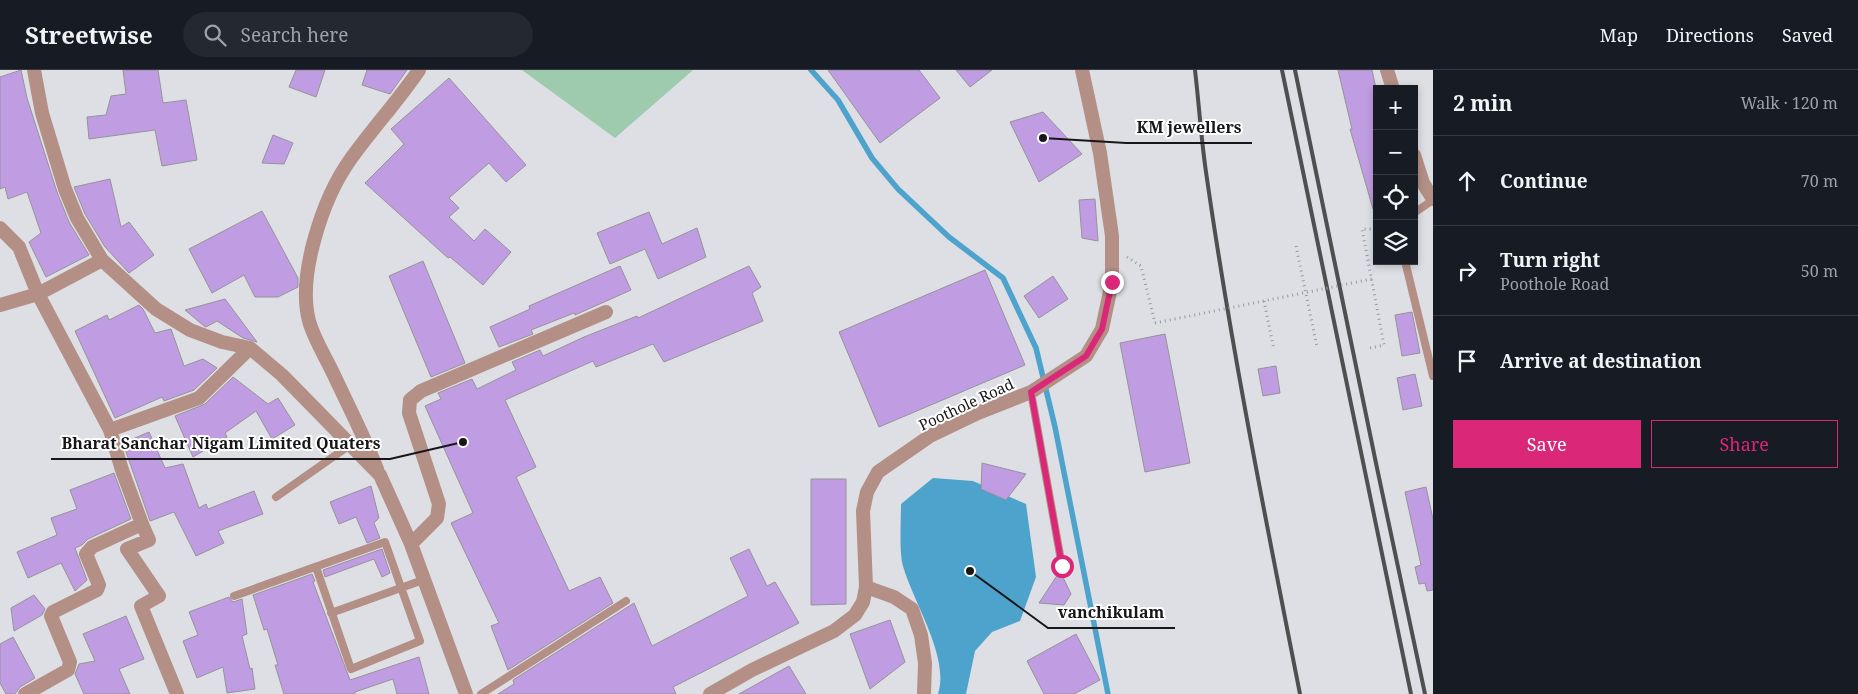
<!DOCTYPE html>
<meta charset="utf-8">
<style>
body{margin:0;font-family:"Noto Serif",serif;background:#242831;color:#f1f3f6}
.controls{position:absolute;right:15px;top:15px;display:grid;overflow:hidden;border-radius:0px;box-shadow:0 2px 8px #0003}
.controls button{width:45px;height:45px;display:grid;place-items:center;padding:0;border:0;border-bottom:1px solid #363941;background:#171b24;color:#f1f3f6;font:25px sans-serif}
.stop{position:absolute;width:15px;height:15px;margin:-11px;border:4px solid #db2777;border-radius:50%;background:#fff}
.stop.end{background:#db2777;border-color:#fff;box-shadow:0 1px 5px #0008}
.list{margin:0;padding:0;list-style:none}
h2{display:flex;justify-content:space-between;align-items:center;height:65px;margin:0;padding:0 20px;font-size:21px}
h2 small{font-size:16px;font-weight:400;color:#9ea1a6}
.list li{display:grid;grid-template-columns:32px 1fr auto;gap:15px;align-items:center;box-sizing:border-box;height:90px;padding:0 20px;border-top:1px solid #363941}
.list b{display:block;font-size:19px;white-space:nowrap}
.list p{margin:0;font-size:16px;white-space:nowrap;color:#9ea1a6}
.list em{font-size:16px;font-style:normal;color:#9ea1a6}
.actions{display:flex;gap:10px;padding:15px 20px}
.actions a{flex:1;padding:11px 0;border:1px solid #db2777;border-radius:0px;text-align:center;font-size:18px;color:#db2777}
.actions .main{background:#db2777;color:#fff}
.icon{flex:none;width:28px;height:28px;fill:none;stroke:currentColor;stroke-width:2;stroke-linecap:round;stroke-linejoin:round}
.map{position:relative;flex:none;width:1433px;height:624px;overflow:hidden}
header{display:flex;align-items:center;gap:30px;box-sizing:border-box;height:70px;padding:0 25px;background:#171b24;border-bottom:1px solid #363941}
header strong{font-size:24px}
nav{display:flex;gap:28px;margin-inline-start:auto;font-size:18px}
.search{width:350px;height:45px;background:#242831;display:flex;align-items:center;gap:12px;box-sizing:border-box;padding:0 18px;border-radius:28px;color:#9ea1a6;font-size:19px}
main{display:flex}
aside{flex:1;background:#171b24}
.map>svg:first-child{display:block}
.green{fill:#9ecbae}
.water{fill:#4ea3cd}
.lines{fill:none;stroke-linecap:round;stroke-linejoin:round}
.stream{stroke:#4ea3cd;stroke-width:5.5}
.building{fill:#c09de2;stroke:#959398}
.path{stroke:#999a9e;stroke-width:3;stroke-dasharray:1 4;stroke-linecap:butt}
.service{stroke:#b38f85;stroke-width:8}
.minor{stroke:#b38f85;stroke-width:14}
.tertiary{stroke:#b38f85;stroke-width:14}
.rail{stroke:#4f4f52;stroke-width:4}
.path-bridge{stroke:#999a9e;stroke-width:3;stroke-dasharray:1 4;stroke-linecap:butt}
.route{stroke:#db2777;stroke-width:6}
.labels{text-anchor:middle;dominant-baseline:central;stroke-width:4;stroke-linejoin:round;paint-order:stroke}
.street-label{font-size:15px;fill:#171719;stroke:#fff}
.leader{fill:none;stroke:#171719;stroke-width:2}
.callout-dot{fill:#171719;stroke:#fff;stroke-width:2}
.callout-label{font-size:16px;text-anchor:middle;font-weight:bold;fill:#171719;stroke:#fff;stroke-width:4;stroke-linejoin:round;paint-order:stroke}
</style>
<header>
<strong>Streetwise</strong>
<div class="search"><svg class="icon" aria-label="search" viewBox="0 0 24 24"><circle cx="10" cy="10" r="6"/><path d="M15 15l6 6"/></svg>Search here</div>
<nav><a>Map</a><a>Directions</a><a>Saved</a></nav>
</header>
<main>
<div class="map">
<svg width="1433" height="624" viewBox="0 0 1433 624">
<rect width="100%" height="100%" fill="#dddfe4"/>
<path class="green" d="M 522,0 L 693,0 L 615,68 Z"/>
<path class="water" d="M 933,408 L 973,411 L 1026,434 L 1036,507 L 1020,551 L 992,562 L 975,581 L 966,624 L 938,624 C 950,587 913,532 903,496 C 899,483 901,449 901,434 Z"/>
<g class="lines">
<path class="stream" d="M 811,0 L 838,30 L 872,88 L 898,119 L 949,167 L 1003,208 L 1036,278 L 1055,357 L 1108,624"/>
</g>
<path class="building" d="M 21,0 L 27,28 L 57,122 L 69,152 L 89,185 L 46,207 L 29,172 L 41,163 L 27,122 L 8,129 L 5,117 L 0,119 L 0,7 Z
M 123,0 L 158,0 L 163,33 L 186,30 L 197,90 L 162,96 L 155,60 L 89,69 L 87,47 L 106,45 L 111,26 L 126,24 Z
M 296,0 L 325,0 L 316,27 L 289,17 Z
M 367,0 L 407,0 L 390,24 L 362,15 Z
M 828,0 L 919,0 L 940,28 L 880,73 Z
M 956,0 L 992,0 L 970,17 Z
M 1338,0 L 1372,0 L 1377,23 L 1377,138 L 1373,139 L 1350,59 L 1352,59 Z
M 449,8 L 526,95 L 506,112 L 489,93 L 449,128 L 459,138 L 449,147 L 474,171 L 485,159 L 511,182 L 483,215 L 450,187 L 448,188 L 365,113 L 404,74 L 391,59 Z
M 1043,42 L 1082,84 L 1039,112 L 1010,52 Z
M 273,65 L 293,73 L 284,94 L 262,93 Z
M 110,109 L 121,157 L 129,152 L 154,185 L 129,203 L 105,177 L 85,144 L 74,117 Z
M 1095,129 L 1098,171 L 1082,168 L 1079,130 Z
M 262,141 L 298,208 L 298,217 L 278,227 L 255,227 L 244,205 L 212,223 L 189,179 Z
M 649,142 L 662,174 L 697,158 L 706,187 L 658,209 L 645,179 L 610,194 L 597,163 Z
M 423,191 L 465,293 L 431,307 L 389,206 Z
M 620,196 L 631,220 L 575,245 L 574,243 L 531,260 L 533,264 L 499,277 L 490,257 L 530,239 L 529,236 Z
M 749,196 L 761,217 L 752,223 L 763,251 L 664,292 L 653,274 L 596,297 L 593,291 L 505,330 L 536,397 L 516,407 L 569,521 L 600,507 L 613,533 L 508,600 L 491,556 L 499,553 L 451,453 L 473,443 L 425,336 L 441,329 L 438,323 L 472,309 L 477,319 L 516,300 L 512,292 L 540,280 L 543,286 L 584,267 L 637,246 L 638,248 Z
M 985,200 L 1025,295 L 879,357 L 839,262 Z
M 1053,206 L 1068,229 L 1039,248 L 1024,226 Z
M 225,229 L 257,272 L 243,268 L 217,251 L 206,257 L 204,256 L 185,240 Z
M 139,235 L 143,239 L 155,263 L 171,259 L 184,296 L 203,289 L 217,298 L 194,320 L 164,331 L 162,327 L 115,348 L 75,261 L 107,245 L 109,250 Z
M 1412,242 L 1420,283 L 1402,286 L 1395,245 Z
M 1165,264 L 1190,393 L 1145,402 L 1120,273 Z
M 1276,296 L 1280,323 L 1263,326 L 1258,299 Z
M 1415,304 L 1422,336 L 1403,340 L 1397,308 Z
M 233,307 L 268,334 L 278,328 L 295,355 L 272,369 L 256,341 L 225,363 L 227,367 L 193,387 L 175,346 L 205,334 Z
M 149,362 L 165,398 L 183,394 L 199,438 L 206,434 L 208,439 L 254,421 L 263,444 L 218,461 L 224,473 L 196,486 L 174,442 L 150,451 L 123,373 Z
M 982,393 L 1026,404 L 1006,430 L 981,419 Z
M 114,403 L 131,449 L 88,469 L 82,475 L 75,478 L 87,510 L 75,521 L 61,493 L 28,508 L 17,482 L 57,465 L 51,448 L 77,439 L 70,420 Z
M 811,409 L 846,409 L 846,534 L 811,535 Z
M 371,416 L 379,448 L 374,453 L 380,468 L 367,473 L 356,447 L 339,454 L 330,432 Z
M 1426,417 L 1433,449 L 1433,520 L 1427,521 L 1425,513 L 1419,514 L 1415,497 L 1421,495 L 1405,422 Z
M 382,479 L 390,503 L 382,507 L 374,489 L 325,507 L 323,500 Z
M 749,479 L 767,516 L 775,512 L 799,553 L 673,617 L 676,624 L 498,624 L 514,614 L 513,610 L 634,533 L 652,576 L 748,526 L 730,488 Z
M 1060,501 L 1071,524 L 1064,535 L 1039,533 Z
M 312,504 L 315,511 L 313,512 L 350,610 L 419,587 L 429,624 L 397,624 L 393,609 L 355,622 L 355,624 L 284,624 L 275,595 L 278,595 L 267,559 L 264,560 L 253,525 Z
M 34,525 L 45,539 L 42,545 L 14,561 L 11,538 Z
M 229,527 L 233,532 L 242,529 L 247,564 L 242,566 L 250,599 L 252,598 L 255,619 L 227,623 L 223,597 L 197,608 L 183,571 L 198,565 L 189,542 Z
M 126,546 L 144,589 L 119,599 L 130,624 L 84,624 L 75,604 L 79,594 L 95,591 L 83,564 Z
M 890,550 L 905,592 L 870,619 L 850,564 Z
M 1076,564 L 1100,610 L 1074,624 L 1044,624 L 1027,591 Z
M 13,567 L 35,608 L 20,617 L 15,624 L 6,624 L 0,613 L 0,574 Z
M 789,596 L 806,624 L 739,624 Z"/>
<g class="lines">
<path class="path" d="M 1296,176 L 1317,277
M 1127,187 L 1141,196 L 1155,253
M 1264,231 L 1274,280
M 1370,278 L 1384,275 L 1362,159 L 1377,159"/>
<path class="service" d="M 1414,143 L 1433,130
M 1405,191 L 1433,306
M 1031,322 L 1062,496
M 276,427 L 350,375
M 234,526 L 385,472 L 420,571 L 351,599 L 316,497
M 331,543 L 423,510
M 481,624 L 626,531"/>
<path class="minor" d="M 34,0 L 42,43 L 65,119 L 77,148 L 102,190 L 156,239 L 190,260 L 222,272 L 250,278 L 282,305 L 380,405 L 411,474 L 466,624
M 1387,0 L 1393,19
M 1414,85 L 1423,113 L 1433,129
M 0,158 L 19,177 L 38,224 L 102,190
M 0,235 L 38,224 L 110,360 L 199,328 L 250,278
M 377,399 C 364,366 348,335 333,303 C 325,286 314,269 309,251 C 297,205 323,128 350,90 C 372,59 398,31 419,0
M 142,454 L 149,470 L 127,479 L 159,526 L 141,536 L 177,624
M 411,474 L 437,448 L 439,434 L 409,343 L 410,330 L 421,321 L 606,242
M 866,517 L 894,527 L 912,539 L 921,565 L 925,593 L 924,624
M 25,624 L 68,600 L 70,592 L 51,546 L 53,542 L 97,520 L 99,515 L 86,484 L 92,477 L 142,454 L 122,400 L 110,360"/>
<path class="tertiary" d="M 710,624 L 752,600 L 834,561 L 855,545 L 863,532 L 866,517 L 863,441 L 867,422 L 878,402 L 930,366 L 978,343 L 1031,322 L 1086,286 L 1102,259 L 1112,212 L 1112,166 L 1100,83 L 1082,0"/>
<path class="rail" d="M 1195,0 C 1199,34 1201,68 1206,102 C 1231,277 1266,451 1300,624
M 1282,0 L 1411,624
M 1295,0 L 1377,398 L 1425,624"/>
<path class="path-bridge" d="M 1155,253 L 1372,209"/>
</g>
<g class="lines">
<path class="route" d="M 1062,496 L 1031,322 L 1086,286 L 1102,259 L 1112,212"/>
</g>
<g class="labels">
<g class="street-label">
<text transform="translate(966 334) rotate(-25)">Poothole Road</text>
</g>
</g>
<path class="leader" d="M1043 68L1126 73H1252M463 372L390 389H51M970 501L1048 558H1175"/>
<g class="callout-dot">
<circle cx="1043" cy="68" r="5"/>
<circle cx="463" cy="372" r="5"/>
<circle cx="970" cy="501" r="5"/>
</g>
<g class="callout-label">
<text x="1189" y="63">KM jewellers</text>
<text x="221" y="379">Bharat Sanchar Nigam Limited Quaters</text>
<text x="1111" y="548">vanchikulam</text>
</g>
</svg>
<div class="controls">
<button>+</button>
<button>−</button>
<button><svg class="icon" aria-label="locate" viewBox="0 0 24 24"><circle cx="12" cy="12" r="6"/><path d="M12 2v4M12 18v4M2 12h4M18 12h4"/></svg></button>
<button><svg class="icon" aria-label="layers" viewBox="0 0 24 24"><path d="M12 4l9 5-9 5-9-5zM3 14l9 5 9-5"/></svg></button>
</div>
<div class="stop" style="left:1062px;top:496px"></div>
<div class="stop end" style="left:1112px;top:212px"></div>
</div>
<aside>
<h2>2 min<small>Walk · 120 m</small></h2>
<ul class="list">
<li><svg class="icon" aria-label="ahead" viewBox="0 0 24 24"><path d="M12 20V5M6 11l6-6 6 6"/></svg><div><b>Continue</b></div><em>70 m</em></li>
<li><svg class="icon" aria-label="right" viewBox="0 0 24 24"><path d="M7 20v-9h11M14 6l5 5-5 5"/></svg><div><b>Turn right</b><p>Poothole Road</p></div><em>50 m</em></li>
<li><svg class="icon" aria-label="arrive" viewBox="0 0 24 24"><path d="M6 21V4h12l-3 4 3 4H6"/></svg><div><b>Arrive at destination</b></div></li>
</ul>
<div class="actions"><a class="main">Save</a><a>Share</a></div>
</aside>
</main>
